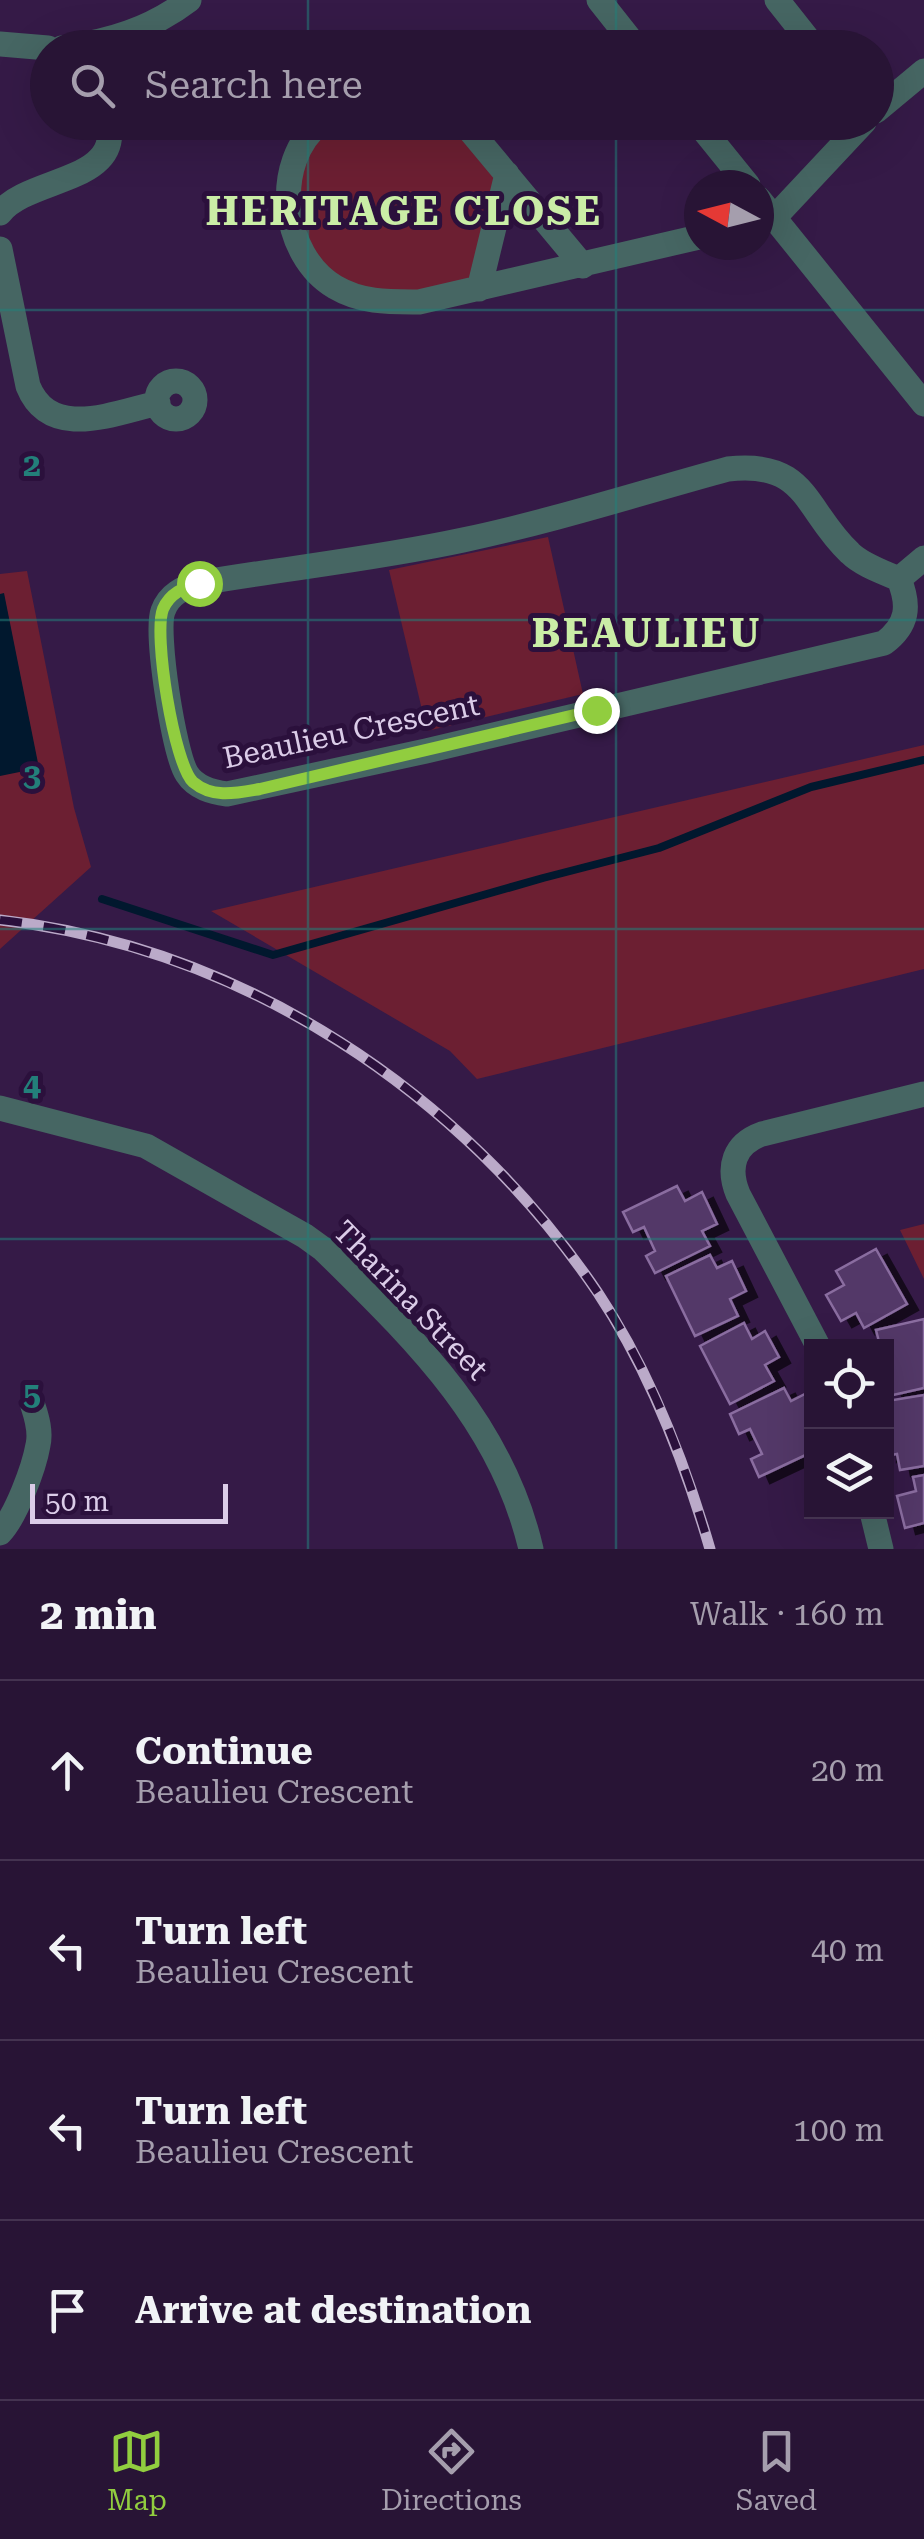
<!DOCTYPE html>
<meta charset="utf-8">
<style>
body{margin:0;font-family:"Roboto Serif",serif;background:#342141;color:#f1f3f6}
.controls{position:absolute;right:30px;bottom:30px;display:grid;overflow:hidden;border-radius:0px;box-shadow:0 10px 40px #0002}
.controls button{width:90px;height:90px;display:grid;place-items:center;padding:0;border:0;border-bottom:2px solid #443350;background:#281435;color:#f1f3f6;font:50px sans-serif}
.compass{position:absolute;left:684px;top:170px;width:90px;height:90px;border-radius:50%;background:#281435;box-shadow:0 10px 40px #0002;rotate:277deg}
.scale{position:absolute;left:30px;bottom:25px;width:198px;box-sizing:border-box;padding-left:10px;border:5px solid #dbcce8;border-top:0;font-size:28px;line-height:35px;white-space:nowrap;color:#dbcce8;-webkit-text-stroke:8px #2b103c;paint-order:stroke}
.stop{position:absolute;width:30px;height:30px;margin:-22px;border:8px solid #91cd3f;border-radius:50%;background:#fff}
.stop.end{background:#91cd3f;border-color:#fff;box-shadow:0 2px 10px #0008}
.list{margin:0;padding:0;list-style:none}
h2{display:flex;justify-content:space-between;align-items:center;height:130px;margin:0;padding:0 40px;font-size:42px}
h2 small{font-size:32px;font-weight:400;color:#a59ead}
.list li{display:grid;grid-template-columns:65px 1fr auto;gap:30px;align-items:center;box-sizing:border-box;height:180px;padding:0 40px;border-top:2px solid #443350}
.list b{display:block;font-size:38px;white-space:nowrap}
.list p{margin:0;font-size:32px;white-space:nowrap;color:#a59ead}
.list em{font-size:32px;font-style:normal;color:#a59ead}
.icon{flex:none;width:55px;height:55px;fill:none;stroke:currentColor;stroke-width:2;stroke-linecap:round;stroke-linejoin:round}
.map{position:relative;flex:none;width:924px;height:1549px;overflow:hidden}
.search{position:absolute;background:#281435;box-shadow:0 10px 40px #0002;left:30px;right:30px;top:30px;height:110px;display:flex;align-items:center;gap:25px;box-sizing:border-box;padding:0 35px;border-radius:55px;color:#a59ead;font-size:38px}
.sheet{height:850px;background:#281435}
nav{display:flex;justify-content:space-around;align-items:center;box-sizing:border-box;height:140px;border-top:2px solid #443350;background:#281435;font-size:28px;color:#a59ead}
nav a{display:grid;justify-items:center;gap:5px}
nav .on{color:#91cd3f}
.map>svg:first-child{display:block}
.green{fill:#6c1f32}
.water{fill:#01182e}
.lines{fill:none;stroke-linecap:round;stroke-linejoin:round}
.stream{stroke:#01182e;stroke-width:8}
.building{fill:#533867;stroke:#8a6da0;stroke-width:2.5;filter:url(#shadow)}
.minor{stroke:#466663;stroke-width:25}
.rail-casing{stroke:#bbaac9;stroke-width:11}
.rail{stroke:#2b103c;stroke-width:8;stroke-dasharray:22;stroke-linecap:butt}
.route{stroke:#91cd3f;stroke-width:12}
.grid{fill:none;stroke:#237f7a;stroke-width:2.5;stroke-opacity:0.55}
.labels{text-anchor:middle;dominant-baseline:central;stroke-width:10;stroke-linejoin:round;paint-order:stroke}
.street-label{font-size:30px;fill:#dbcce8;stroke:#2b103c}
.district-label{font-size:40px;font-weight:bold;letter-spacing:2.5px;fill:#caeda6;stroke:#2b103c}
.grid-label{font-size:32px;text-anchor:middle;font-weight:bold;fill:#237f7a;stroke:#2b103c;stroke-width:10;stroke-linejoin:round;paint-order:stroke}
</style>
<div class="map">
<svg width="924" height="1549" viewBox="0 0 924 1549">
<defs>
<filter id="shadow"><feDropShadow dx="11" dy="6" stdDeviation="0" flood-color="#0009"/></filter>
</defs>
<rect width="100%" height="100%" fill="#351a47"/>
<path class="green" d="M 310,123 L 470,123 L 508,163 L 477,279 L 382,299 L 336,283 L 300,241 L 296,153 Z
M 548,537 L 583,694 L 427,731 L 389,570 Z
M 27,571 L 74,808 L 91,867 L 0,949 L 0,574 Z
M 924,745 L 924,969 L 477,1079 L 450,1051 L 211,911 Z
M 924,1224 L 924,1279 L 900,1230 Z"/>
<path class="water" d="M 4,593 L 39,768 L 0,776 L 0,594 Z"/>
<g class="lines">
<path class="stream" d="M 102,899 L 273,955 L 543,878 L 659,848 L 811,787 L 924,760"/>
</g>
<path class="building" d="M 677,1186 L 685,1201 L 702,1192 L 717,1224 L 702,1231 L 710,1246 L 655,1273 L 646,1256 L 655,1251 L 644,1227 L 633,1232 L 623,1212 Z
M 876,1249 L 907,1304 L 864,1328 L 856,1313 L 841,1321 L 826,1295 L 844,1285 L 836,1271 Z
M 710,1255 L 717,1268 L 732,1261 L 746,1291 L 730,1299 L 738,1316 L 695,1336 L 666,1276 Z
M 924,1319 L 924,1388 L 893,1395 L 886,1376 L 886,1346 L 880,1346 L 876,1330 Z
M 744,1323 L 752,1339 L 765,1331 L 779,1357 L 765,1365 L 774,1381 L 730,1404 L 700,1346 Z
M 784,1388 L 791,1401 L 807,1393 L 812,1403 L 812,1430 L 806,1433 L 812,1452 L 759,1477 L 751,1459 L 762,1454 L 750,1429 L 739,1434 L 730,1414 Z
M 924,1395 L 924,1466 L 900,1470 L 897,1454 L 886,1456 L 886,1421 L 890,1420 L 887,1401 Z
M 924,1475 L 924,1523 L 905,1528 L 897,1496 L 916,1491 L 913,1477 Z"/>
<g class="lines">
<path class="minor" d="M 599,0 L 637,48
M 777,0 L 815,48
M 0,44 L 48,48
M 62,48 C 109,42 151,29 189,0
M 876,111 L 924,71
M 321,122 C 271,162 281,255 335,287 C 362,303 390,302 419,302 L 699,237
M 463,122 L 583,266
M 697,122 L 748,185
M 759,199 L 924,404
M 0,213 C 28,177 123,183 108,122
M 761,221 L 774,218 L 864,122
M 0,249 L 28,386 C 50,441 114,413 158,403
M 479,289 L 507,174
M157 400a19 19 0 1 1 38 0a19 19 0 1 1-38 0Z
M 899,579 C 883,572 862,565 850,553 C 804,510 808,460 728,469 C 640,493 553,521 463,540 C 375,559 287,568 199,583 C 183,588 169,594 163,611 C 155,632 174,754 187,774 C 196,788 212,792 227,794 L 426,751 L 884,643 C 908,625 910,606 899,579 L 924,558
M 0,1108 L 146,1146 L 305,1236 L 323,1249 C 413,1338 501,1421 531,1549
M 818,1346 L 738,1194 C 727,1167 734,1144 762,1134 L 924,1094
M 872,1512 L 881,1549
M 0,1533 C 16,1516 34,1468 38,1445 C 41,1432 37,1418 33,1406"/>
<g class="rail-casing">
<path id="rail" d="M 0,920 C 244,948 462,1092 598,1293 C 650,1371 684,1460 710,1549"/>
</g>
<use href="#rail" class="rail"/>
</g>
<g class="lines">
<path class="route" d="M 199,583 C 183,588 170,593 163,609 C 153,634 174,764 193,782 C 213,799 237,793 260,789 L 596,710"/>
</g>
<path class="grid" d="M 308,0 L 308,48M 616,0 L 616,48M 308,122 L 308,1549M 616,122 L 616,1549M 0,310 L 924,310M 0,620 L 924,620M 0,929 L 924,929M 0,1239 L 924,1239"/>
<g class="labels">
<g class="street-label">
<text transform="translate(351 731) rotate(-12)">Beaulieu Crescent</text>
<text transform="translate(411 1300) rotate(46)">Tharina Street</text>
</g>
<g class="district-label">
<text x="404" y="211">HERITAGE CLOSE</text>
<text x="647" y="633">BEAULIEU</text>
</g>
</g>
<g class="grid-label">
<text x="32" y="476">2</text>
<text x="32" y="786">3</text>
<text x="32" y="1096">4</text>
<text x="32" y="1405">5</text>
</g>
</svg>
<div class="controls">
<button><svg class="icon" aria-label="locate" viewBox="0 0 24 24"><circle cx="12" cy="12" r="6"/><path d="M12 2v4M12 18v4M2 12h4M18 12h4"/></svg></button>
<button><svg class="icon" aria-label="layers" viewBox="0 0 24 24"><path d="M12 4l9 5-9 5-9-5zM3 14l9 5 9-5"/></svg></button>
</div>
<svg class="compass" viewBox="-18 -18 36 36"><path d="M0-13l5 13h-10z" fill="#e53935"/><path d="M0 13l5-13h-10z" fill="#a59ead"/></svg>
<div class="scale">50 m</div>
<div class="stop" style="left:199px;top:583px"></div>
<div class="stop end" style="left:596px;top:710px"></div>
<div class="search"><svg class="icon" aria-label="search" viewBox="0 0 24 24"><circle cx="10" cy="10" r="6"/><path d="M15 15l6 6"/></svg>Search here</div>
</div>
<section class="sheet">
<h2>2 min<small>Walk · 160 m</small></h2>
<ul class="list">
<li><svg class="icon" aria-label="ahead" viewBox="0 0 24 24"><path d="M12 20V5M6 11l6-6 6 6"/></svg><div><b>Continue</b><p>Beaulieu Crescent</p></div><em>20 m</em></li>
<li><svg class="icon" aria-label="left" viewBox="0 0 24 24"><path d="M17 20v-9H6M10 6l-5 5 5 5"/></svg><div><b>Turn left</b><p>Beaulieu Crescent</p></div><em>40 m</em></li>
<li><svg class="icon" aria-label="left" viewBox="0 0 24 24"><path d="M17 20v-9H6M10 6l-5 5 5 5"/></svg><div><b>Turn left</b><p>Beaulieu Crescent</p></div><em>100 m</em></li>
<li><svg class="icon" aria-label="arrive" viewBox="0 0 24 24"><path d="M6 21V4h12l-3 4 3 4H6"/></svg><div><b>Arrive at destination</b></div></li>
</ul>
</section>
<nav>
<a class="on"><svg class="icon" aria-label="map" viewBox="0 0 24 24"><path d="M3 6l6-2 6 2 6-2v14l-6 2-6-2-6 2zM9 4v14M15 6v14"/></svg>Map</a>
<a><svg class="icon" aria-label="directions" viewBox="0 0 24 24"><path d="M12 3l9 9-9 9-9-9zM9 14v-3h6M13 9l2 2-2 2"/></svg>Directions</a>
<a><svg class="icon" aria-label="saved" viewBox="0 0 24 24"><path d="M7 4h10v16l-5-4-5 4z"/></svg>Saved</a>
</nav>
